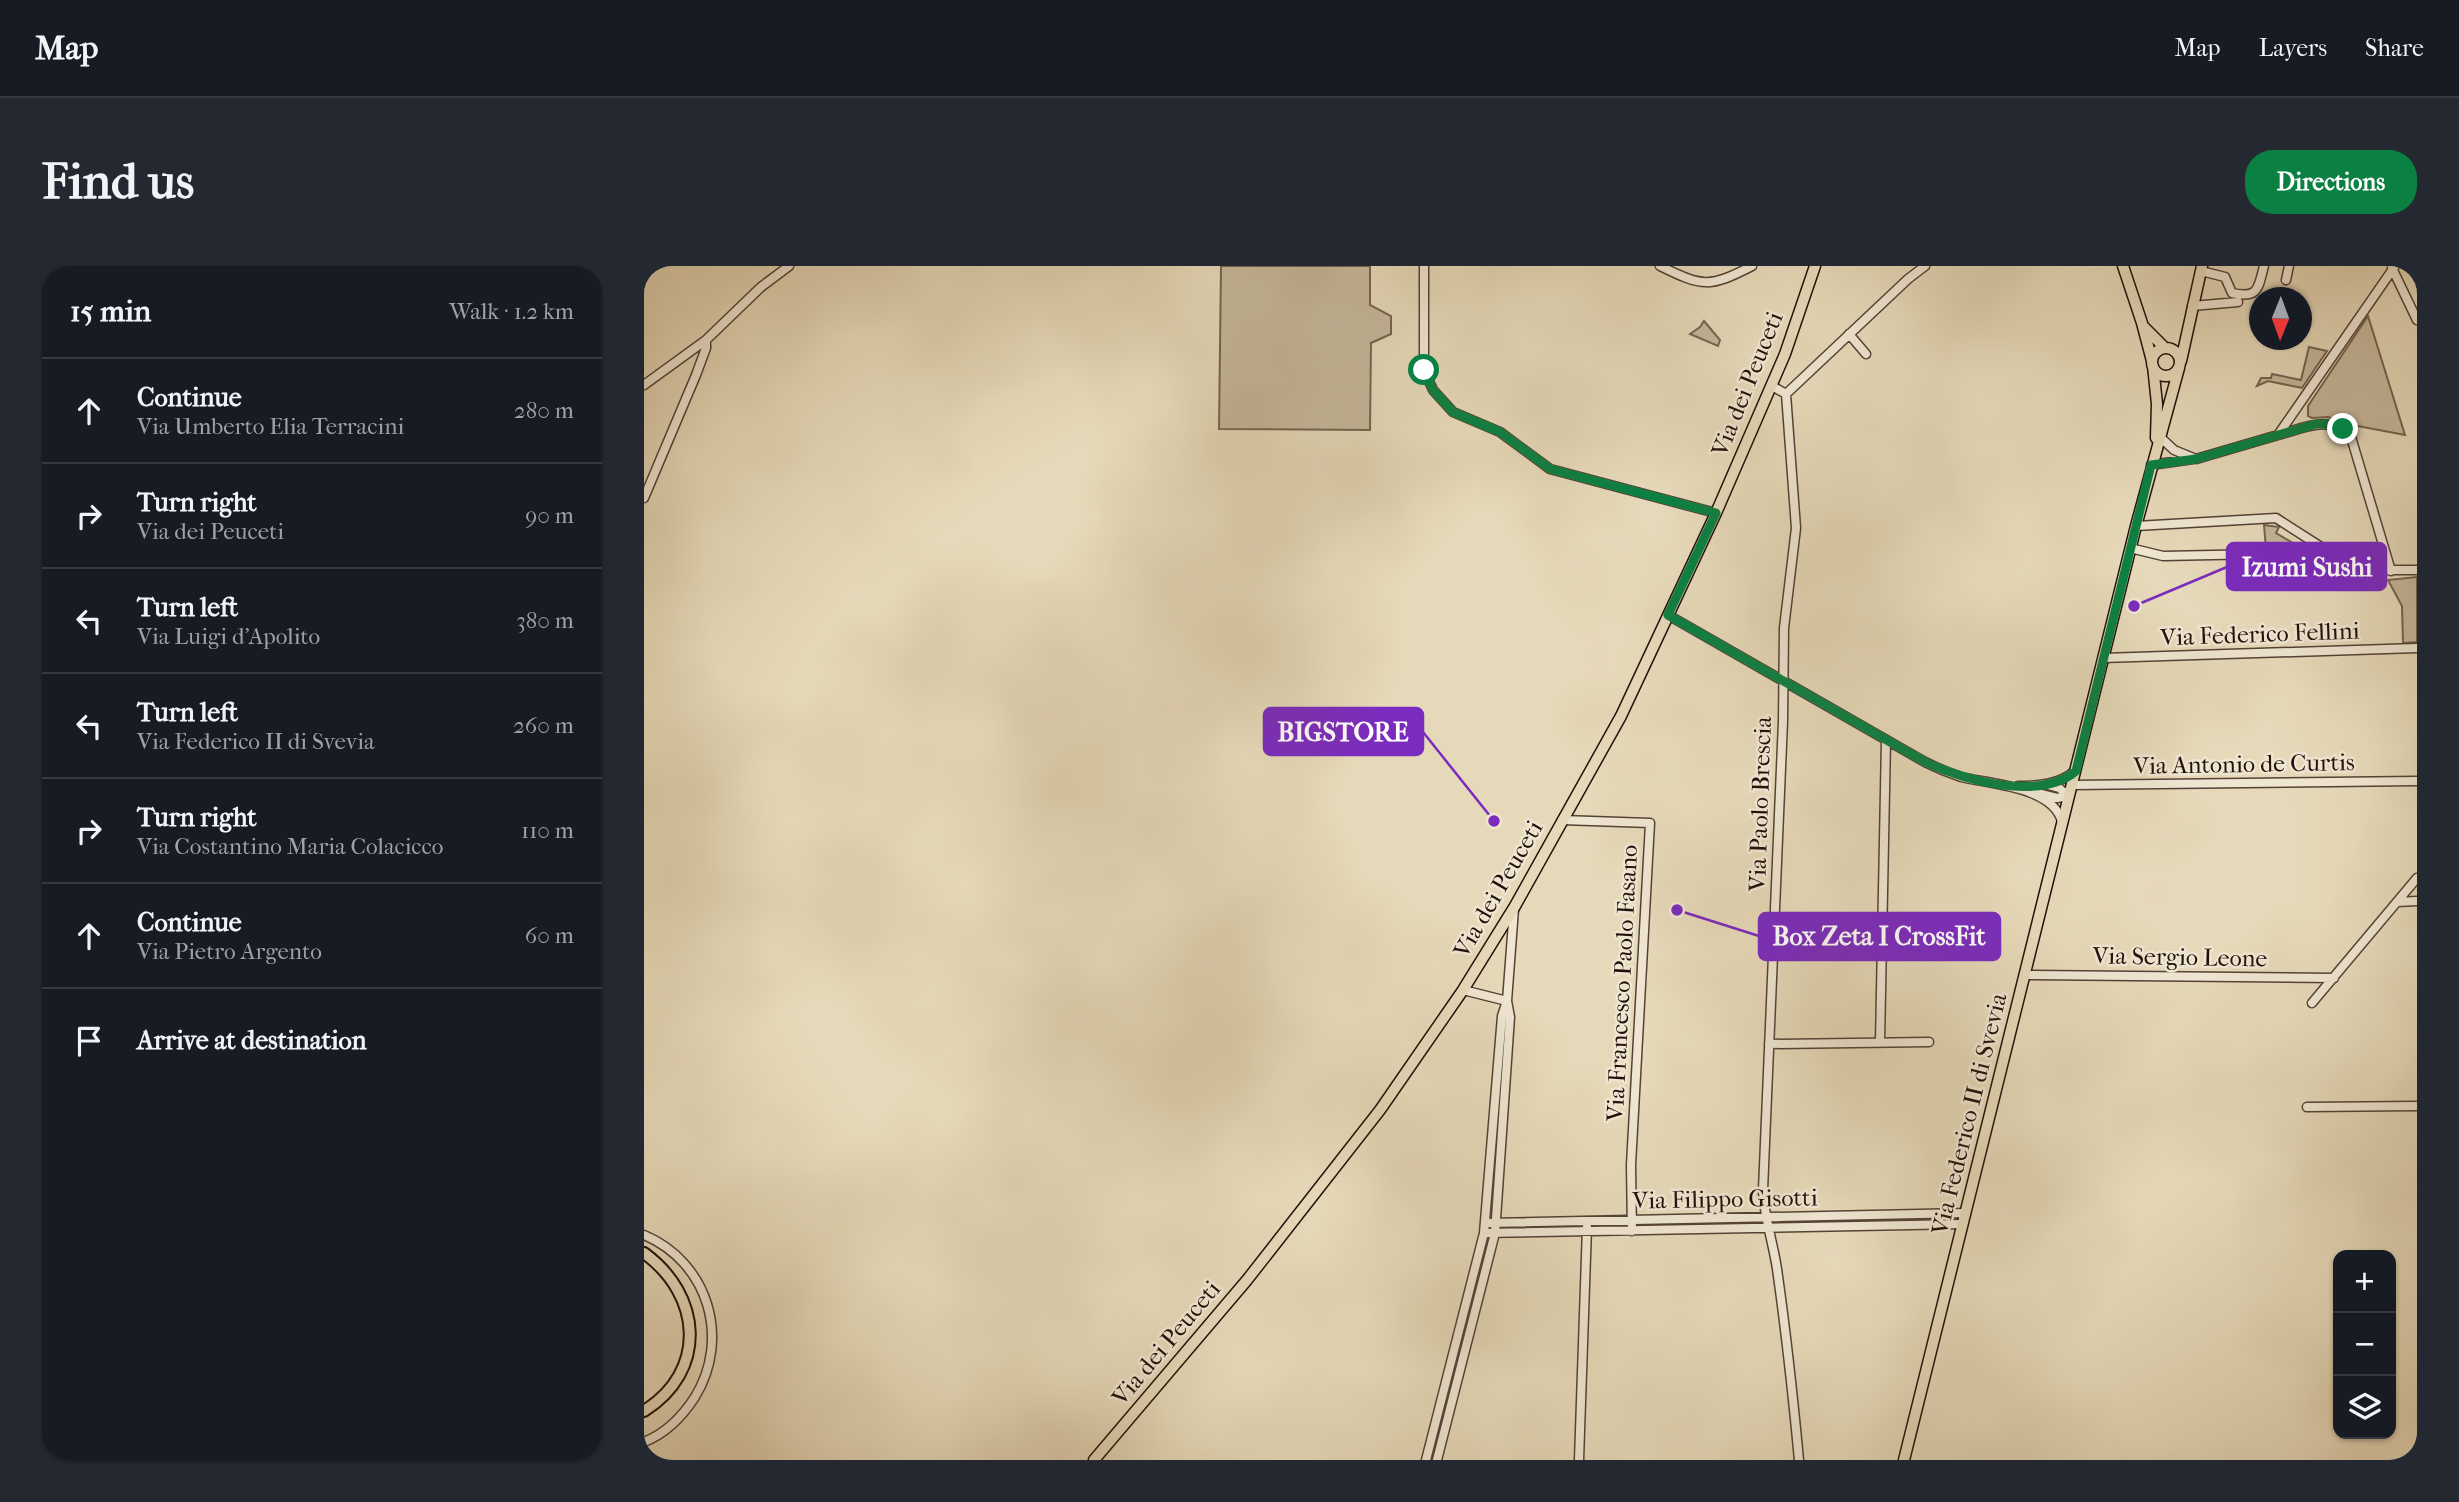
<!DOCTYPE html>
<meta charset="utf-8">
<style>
body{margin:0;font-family:"IM FELL French Canon",serif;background:#242831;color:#f1f3f6}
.controls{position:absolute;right:21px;bottom:21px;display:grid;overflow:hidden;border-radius:14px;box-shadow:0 2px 5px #0004}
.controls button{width:63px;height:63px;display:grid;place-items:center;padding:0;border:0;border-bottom:2px solid #363941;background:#171b24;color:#f1f3f6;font:35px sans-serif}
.compass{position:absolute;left:1605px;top:21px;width:63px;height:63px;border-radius:50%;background:#171b24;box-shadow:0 2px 5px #0004;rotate:181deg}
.stop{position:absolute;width:21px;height:21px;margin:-16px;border:5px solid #0b8043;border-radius:50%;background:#fff}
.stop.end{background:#0b8043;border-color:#fff;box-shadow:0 2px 7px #0008}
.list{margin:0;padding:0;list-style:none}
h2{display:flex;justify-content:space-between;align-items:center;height:91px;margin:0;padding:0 28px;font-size:30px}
h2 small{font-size:23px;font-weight:400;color:#9ea1a6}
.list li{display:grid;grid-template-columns:46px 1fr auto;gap:21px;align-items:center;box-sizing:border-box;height:105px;padding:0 28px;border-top:2px solid #363941}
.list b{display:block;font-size:26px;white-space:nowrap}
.list p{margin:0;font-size:23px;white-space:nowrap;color:#9ea1a6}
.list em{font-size:23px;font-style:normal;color:#9ea1a6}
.icon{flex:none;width:38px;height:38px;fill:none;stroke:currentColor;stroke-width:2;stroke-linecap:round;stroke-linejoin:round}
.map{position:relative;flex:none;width:1773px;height:1194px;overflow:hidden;border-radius:28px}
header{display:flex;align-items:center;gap:42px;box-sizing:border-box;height:98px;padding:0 35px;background:#171b24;border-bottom:2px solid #363941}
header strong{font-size:33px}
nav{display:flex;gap:38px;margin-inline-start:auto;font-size:24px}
.intro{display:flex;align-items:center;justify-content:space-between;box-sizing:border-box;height:168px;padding:0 42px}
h1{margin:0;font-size:49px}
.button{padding:18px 32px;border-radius:28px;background:#0b8043;color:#fff;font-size:24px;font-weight:700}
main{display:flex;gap:42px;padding:0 42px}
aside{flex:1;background:#171b24;border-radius:28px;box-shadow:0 2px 5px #0004}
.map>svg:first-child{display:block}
.green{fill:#c5b79b;stroke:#746452;stroke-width:2}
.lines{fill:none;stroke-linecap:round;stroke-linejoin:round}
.minor-casing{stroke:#544236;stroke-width:11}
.major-casing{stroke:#23100a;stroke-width:13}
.highway-casing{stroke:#23100a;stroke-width:14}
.minor{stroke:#efe6d2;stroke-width:8}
.major{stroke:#e6d9b9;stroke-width:10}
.highway{stroke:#e6d9b9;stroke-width:10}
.route{stroke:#0b8043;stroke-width:9}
.labels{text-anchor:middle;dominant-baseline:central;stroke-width:5;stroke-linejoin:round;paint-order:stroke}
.street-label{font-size:24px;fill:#23100a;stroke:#efe6d2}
.leader{fill:none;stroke:#7b2cbf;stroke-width:2.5}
.callout-dot{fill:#7b2cbf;stroke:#efe6d2;stroke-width:2.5}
.callout{fill:#7b2cbf;stroke:#7b2cbf;stroke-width:2.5}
.callout-label{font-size:26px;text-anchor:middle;font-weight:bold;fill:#fff}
</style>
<header>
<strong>Map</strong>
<nav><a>Map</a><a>Layers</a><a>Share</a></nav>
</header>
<div class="intro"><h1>Find us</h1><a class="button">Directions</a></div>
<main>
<aside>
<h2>15 min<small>Walk · 1.2 km</small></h2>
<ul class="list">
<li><svg class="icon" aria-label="ahead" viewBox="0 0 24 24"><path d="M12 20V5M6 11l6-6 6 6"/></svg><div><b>Continue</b><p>Via Umberto Elia Terracini</p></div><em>280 m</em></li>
<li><svg class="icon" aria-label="right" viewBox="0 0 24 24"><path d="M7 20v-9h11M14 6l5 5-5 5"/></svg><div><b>Turn right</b><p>Via dei Peuceti</p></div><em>90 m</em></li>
<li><svg class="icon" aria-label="left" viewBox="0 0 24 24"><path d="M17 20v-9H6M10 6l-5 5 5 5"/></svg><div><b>Turn left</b><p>Via Luigi d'Apolito</p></div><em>380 m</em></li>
<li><svg class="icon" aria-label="left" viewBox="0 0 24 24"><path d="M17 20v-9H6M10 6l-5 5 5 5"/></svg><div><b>Turn left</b><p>Via Federico II di Svevia</p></div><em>260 m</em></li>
<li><svg class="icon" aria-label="right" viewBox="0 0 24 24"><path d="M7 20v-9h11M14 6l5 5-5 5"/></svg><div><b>Turn right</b><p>Via Costantino Maria Colacicco</p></div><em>110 m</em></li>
<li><svg class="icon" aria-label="ahead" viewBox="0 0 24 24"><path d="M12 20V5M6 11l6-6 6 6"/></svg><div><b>Continue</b><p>Via Pietro Argento</p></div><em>60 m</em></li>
<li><svg class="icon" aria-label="arrive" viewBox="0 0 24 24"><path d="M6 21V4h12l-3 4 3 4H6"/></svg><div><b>Arrive at destination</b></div></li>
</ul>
</aside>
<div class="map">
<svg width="1773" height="1194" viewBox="0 0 1773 1194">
<rect width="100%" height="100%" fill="#e6d9b9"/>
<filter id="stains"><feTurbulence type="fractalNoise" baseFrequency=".00286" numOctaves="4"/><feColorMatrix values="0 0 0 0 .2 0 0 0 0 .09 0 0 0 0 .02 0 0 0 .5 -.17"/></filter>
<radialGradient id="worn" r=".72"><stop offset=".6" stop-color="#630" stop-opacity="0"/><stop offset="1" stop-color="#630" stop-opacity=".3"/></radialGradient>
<path class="green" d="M 577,0 L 726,0 L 726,39 L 747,50 L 747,68 L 727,77 L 726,164 L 575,163 Z
M 1724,50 L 1761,169 L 1703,158 L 1684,151 L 1668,152 L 1664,150 L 1664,140 Z
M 1060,55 L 1076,74 L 1074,80 L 1046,68 L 1056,61 Z
M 1665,81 L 1683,85 L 1658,122 L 1624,115 L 1613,120 L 1617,112 L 1627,112 L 1628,108 L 1657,114 Z
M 1620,259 L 1635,261 L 1632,267 L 1654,280 L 1622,283 Z
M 1773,311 L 1773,376 L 1759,377 L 1758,340 L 1744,314 Z"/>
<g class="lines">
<g class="minor-casing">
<path id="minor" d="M 780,0 L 780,104 L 789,124 L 809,146 L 856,166 L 906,203 L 1072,247
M 1016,0 C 1059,21 1065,22 1108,0
M 1748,2 L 1773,54
M 1557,5 L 1581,11 L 1588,27 C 1615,33 1614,22 1620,0
M 1642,14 L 1645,0
M 1548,40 L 1594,36
M 1205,68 L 1222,88
M 0,119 L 62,74
M 1128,120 L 1142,128 L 1264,13 L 1281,0
M 1142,128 L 1152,262 L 1140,362 L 1139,455 L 1119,924 C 1120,951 1129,976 1133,1003 C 1142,1066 1149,1130 1155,1194
M 1634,169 C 1660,162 1686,148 1707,171 L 1747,305
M 1516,171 L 1530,184 L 1552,193 L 1634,169 L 1751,0
M 1507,199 L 1549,193
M 0,232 L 52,109 L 62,82 L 62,74 L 117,21 L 145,0
M 1492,260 L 1632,252 L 1713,304 L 1773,304
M 1486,282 L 1519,290 L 1619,288 L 1645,292 L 1679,282
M 1024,349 L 1281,496 C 1293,502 1305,507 1317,511 C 1346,518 1410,521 1418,556
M 1459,392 L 1773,382
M 1404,519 L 1415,522 L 1425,530
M 1428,519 L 1773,515
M 1374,520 C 1394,520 1415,519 1431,505
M 1393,527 L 1413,532 L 1425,530
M 918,554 L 1006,557 L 987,899 L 988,965
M 1753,636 L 1773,635
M 1381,709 L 1690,712
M 819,724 L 863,735
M 1668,737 L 1773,612
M 1236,776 L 1242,474
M 1125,778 L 1285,776
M 1663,841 L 1773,840
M 842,957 L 1322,947
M 840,967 L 1319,958
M 0,969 C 64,996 87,1072 51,1131 C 38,1151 23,1167 0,1176
M 782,1194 L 840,967 L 858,750 L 862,738
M 793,1194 L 851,967 L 866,751 L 863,735 L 870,643
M 935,1194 L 943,961"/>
</g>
<g class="major-casing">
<path id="major" d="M 1479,0 L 1498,57 L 1508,95
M 1500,61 L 1521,82
M1508 96a14 14 0 1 1 28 0a14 14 0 1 1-28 0Z
M 1537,95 L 1558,0
M 1509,100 L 1513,138 L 1512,172
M 450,1194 L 603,1014 L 736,844 L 819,724 L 871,640 L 977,450 L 1072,247 L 1141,88 L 1171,0
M 1260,1194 L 1492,260 L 1535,102"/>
</g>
<g class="highway-casing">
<path id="highway" d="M 0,987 C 58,1029 64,1105 0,1145"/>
</g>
<use href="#minor" class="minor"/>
<use href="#major" class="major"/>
<use href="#highway" class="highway"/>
</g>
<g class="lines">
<path class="route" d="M 780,104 L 789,124 L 809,146 L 856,166 L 906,203 L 1072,247 L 1024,349 L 1281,496 C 1320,514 1395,536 1432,505 L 1507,199 L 1552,193 L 1672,158 L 1688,158 L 1699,163"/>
</g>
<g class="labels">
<g class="street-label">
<text transform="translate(1103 118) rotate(-68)">Via dei Peuceti</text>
<text transform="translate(1616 368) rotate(-2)">Via Federico Fellini</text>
<text transform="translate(1600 498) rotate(-1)">Via Antonio de Curtis</text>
<text transform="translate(1116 538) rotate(-88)">Via Paolo Brescia</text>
<text transform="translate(854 623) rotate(-60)">Via dei Peuceti</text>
<text transform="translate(1536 691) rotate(1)">Via Sergio Leone</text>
<text transform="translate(978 717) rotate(-87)">Via Francesco Paolo Fasano</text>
<text transform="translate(1325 848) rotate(-76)">Via Federico II di Svevia</text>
<text transform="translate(1081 933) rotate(-1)">Via Filippo Gisotti</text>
<text transform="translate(522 1077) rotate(-50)">Via dei Peuceti</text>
</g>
</g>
<path class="leader" d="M1490 340L1583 301M850 555L779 466M1033 644L1115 670"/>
<g class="callout-dot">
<circle cx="1490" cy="340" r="7"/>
<circle cx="850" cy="555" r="7"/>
<circle cx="1033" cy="644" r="7"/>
</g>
<g class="callout">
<rect x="1583" y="277" width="159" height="47" rx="7"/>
<rect x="620" y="442" width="159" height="47" rx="7"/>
<rect x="1115" y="647" width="241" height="47" rx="7"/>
</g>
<g class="callout-label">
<text x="1663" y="310">Izumi Sushi</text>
<text x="699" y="475">BIGSTORE</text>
<text x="1235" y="679">Box Zeta I CrossFit</text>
</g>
<rect width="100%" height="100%" filter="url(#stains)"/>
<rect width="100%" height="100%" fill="url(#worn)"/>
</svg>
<div class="controls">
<button>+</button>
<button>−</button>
<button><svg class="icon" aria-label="layers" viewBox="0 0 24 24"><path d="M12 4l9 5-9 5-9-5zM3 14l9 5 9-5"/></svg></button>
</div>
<svg class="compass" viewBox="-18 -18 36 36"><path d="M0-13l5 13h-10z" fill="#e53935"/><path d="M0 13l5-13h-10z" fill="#9ea1a6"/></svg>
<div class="stop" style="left:780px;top:104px"></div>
<div class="stop end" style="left:1699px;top:163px"></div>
</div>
</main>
